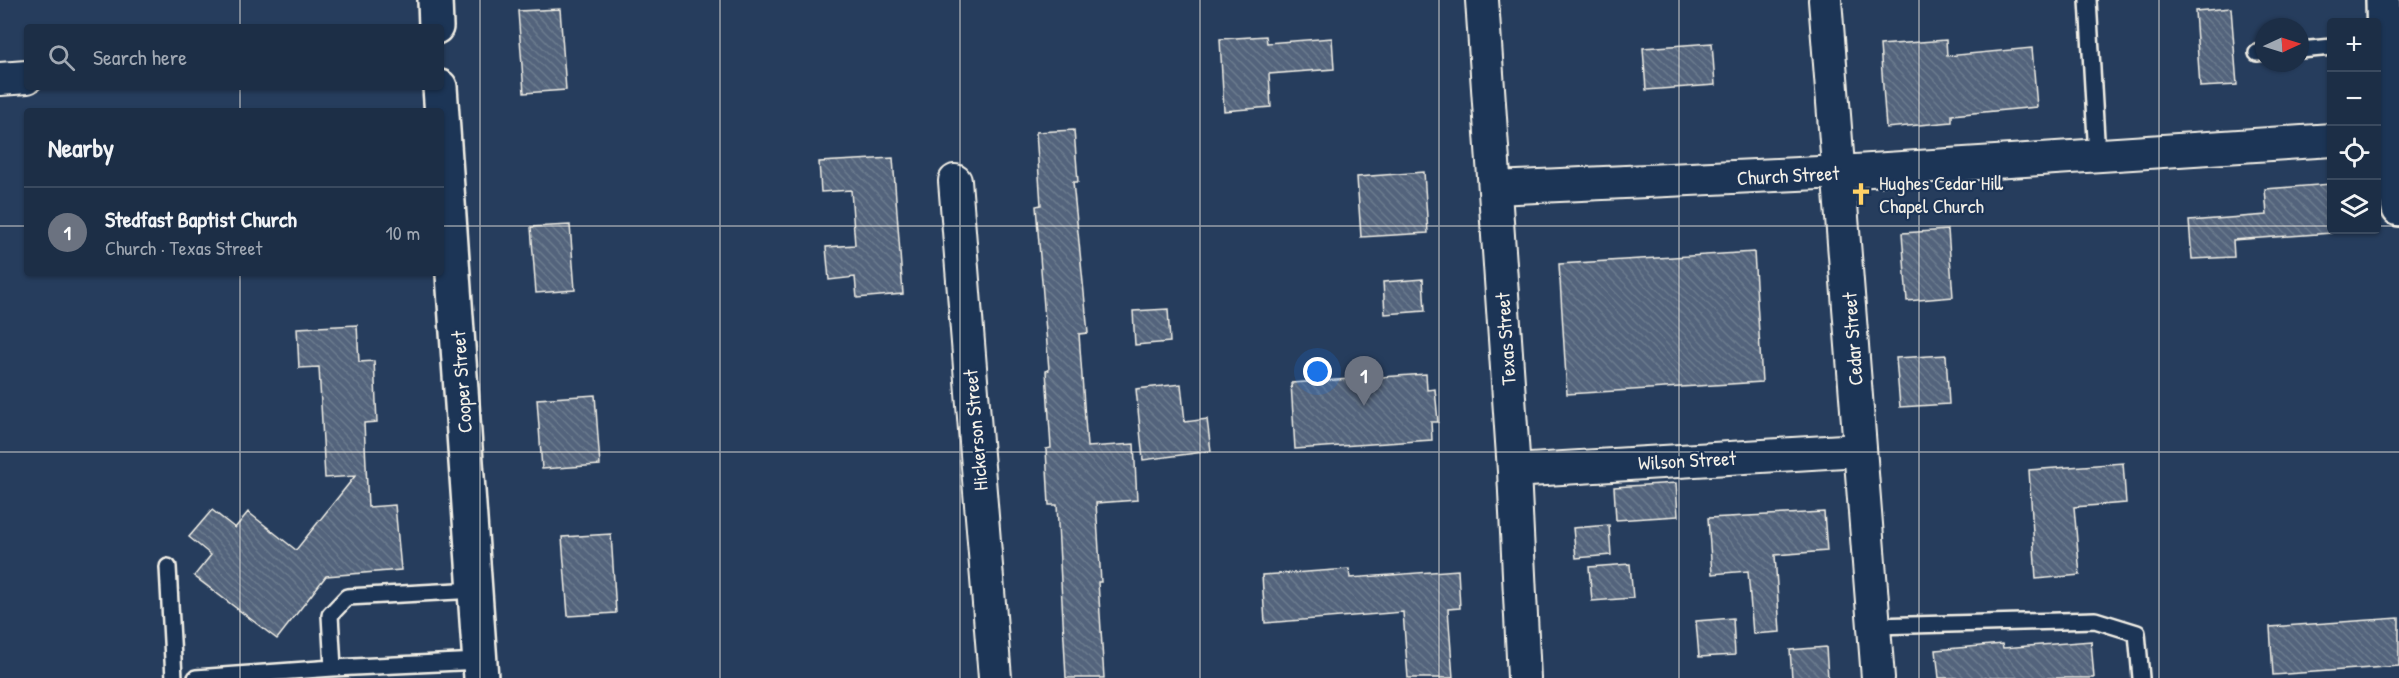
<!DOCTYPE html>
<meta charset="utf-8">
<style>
body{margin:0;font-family:"Patrick Hand",sans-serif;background:#293a51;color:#f1f3f6}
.controls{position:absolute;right:18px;top:18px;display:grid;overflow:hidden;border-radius:6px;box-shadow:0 2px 4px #0004}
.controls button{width:54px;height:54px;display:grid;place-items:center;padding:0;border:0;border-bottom:2px solid #3a4a5f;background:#1c2e46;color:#f1f3f6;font:30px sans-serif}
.compass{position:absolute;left:2255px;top:18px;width:54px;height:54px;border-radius:50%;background:#1c2e46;box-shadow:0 2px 4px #0004;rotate:86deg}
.you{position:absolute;left:1318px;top:372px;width:21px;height:21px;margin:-15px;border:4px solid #fff;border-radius:50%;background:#1a73e8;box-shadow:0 0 0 9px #1a73e833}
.badge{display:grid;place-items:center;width:39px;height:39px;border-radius:50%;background:#ffd166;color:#fff;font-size:20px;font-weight:700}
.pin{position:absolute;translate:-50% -50px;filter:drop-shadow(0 2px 3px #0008)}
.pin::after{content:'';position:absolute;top:32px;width:21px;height:18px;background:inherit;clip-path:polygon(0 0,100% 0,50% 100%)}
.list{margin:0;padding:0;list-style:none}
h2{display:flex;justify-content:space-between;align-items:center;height:78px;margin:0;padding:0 24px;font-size:26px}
h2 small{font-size:20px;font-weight:400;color:#a0a8b3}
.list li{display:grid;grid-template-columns:39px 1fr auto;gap:18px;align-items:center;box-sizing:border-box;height:90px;padding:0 24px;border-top:2px solid #3a4a5f}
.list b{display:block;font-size:22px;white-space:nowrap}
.list p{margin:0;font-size:20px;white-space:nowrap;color:#a0a8b3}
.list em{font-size:20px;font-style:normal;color:#a0a8b3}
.icon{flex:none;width:33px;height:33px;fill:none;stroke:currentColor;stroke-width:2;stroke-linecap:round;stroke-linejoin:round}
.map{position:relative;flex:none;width:2399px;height:678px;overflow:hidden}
.search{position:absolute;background:#1c2e46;box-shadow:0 2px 4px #0004;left:24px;top:24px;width:420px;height:66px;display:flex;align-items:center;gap:15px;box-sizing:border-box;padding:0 21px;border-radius:6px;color:#a0a8b3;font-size:22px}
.panel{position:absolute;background:#1c2e46;box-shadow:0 2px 4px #0004;left:24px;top:108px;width:420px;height:168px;border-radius:6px}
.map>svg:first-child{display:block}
.building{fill:url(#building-back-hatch);stroke:#f4f1e8;stroke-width:1.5}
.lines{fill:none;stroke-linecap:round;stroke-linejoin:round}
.lane-casing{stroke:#f4f1e8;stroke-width:20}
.street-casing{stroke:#f4f1e8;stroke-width:36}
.secondary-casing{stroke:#f4f1e8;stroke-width:38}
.lane{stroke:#1d3557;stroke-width:15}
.street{stroke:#1d3557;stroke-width:32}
.secondary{stroke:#1d3557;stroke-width:33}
.grid{fill:none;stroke:#f4f1e8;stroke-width:1.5;stroke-opacity:0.55}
.labels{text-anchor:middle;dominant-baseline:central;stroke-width:4.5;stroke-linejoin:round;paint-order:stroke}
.street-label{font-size:20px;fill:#f4f1e8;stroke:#1d3557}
.poi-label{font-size:20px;fill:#f4f1e8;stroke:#1d3557;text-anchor:start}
</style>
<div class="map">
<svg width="2399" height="678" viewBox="0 0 2399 678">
<defs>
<pattern id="building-back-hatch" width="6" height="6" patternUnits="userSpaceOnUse" patternTransform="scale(1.5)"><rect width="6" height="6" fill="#52647b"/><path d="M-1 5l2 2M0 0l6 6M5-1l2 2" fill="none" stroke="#6c7b8e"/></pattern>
</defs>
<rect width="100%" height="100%" fill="#263d5d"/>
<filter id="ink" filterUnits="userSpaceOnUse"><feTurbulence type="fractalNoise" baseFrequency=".0167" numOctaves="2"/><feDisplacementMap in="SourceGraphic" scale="12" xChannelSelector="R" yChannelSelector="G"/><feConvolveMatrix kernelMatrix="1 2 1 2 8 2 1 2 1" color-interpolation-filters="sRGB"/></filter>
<g filter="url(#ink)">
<path class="building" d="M 2231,8 L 2237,85 L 2200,87 L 2195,11 Z
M 560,9 L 566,90 L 524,93 L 518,11 Z
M 1266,36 L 1267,43 L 1332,38 L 1334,69 L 1269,74 L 1271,107 L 1224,111 L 1220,39 Z
M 1946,40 L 1947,56 L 2032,48 L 2037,107 L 1952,115 L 1952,122 L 1886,128 L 1880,45 Z
M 1712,43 L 1715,85 L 1646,90 L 1643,48 Z
M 1074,130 L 1078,182 L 1073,182 L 1088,333 L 1079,334 L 1087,447 L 1134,444 L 1137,500 L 1096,503 L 1101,582 L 1098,582 L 1104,678 L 1066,678 L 1057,505 L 1049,505 L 1046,449 L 1051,448 L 1046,371 L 1049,370 L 1036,206 L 1041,205 L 1036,132 Z
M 893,158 L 903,294 L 857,298 L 855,277 L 829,280 L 826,247 L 855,245 L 851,190 L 821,192 L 819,162 Z
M 1424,172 L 1428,233 L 1361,237 L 1357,177 Z
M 2331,184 L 2331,233 L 2233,240 L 2234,257 L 2192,259 L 2189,221 L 2267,215 L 2265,189 Z
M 570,225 L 575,290 L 536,293 L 531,227 Z
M 1948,230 L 1953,297 L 1907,301 L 1902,233 Z
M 1754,252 L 1762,382 L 1567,394 L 1559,264 Z
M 1423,279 L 1425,311 L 1385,314 L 1383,282 Z
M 1168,309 L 1170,342 L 1135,345 L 1133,311 Z
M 357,325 L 359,362 L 374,361 L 377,422 L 364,423 L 368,507 L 395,505 L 401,570 L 326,576 L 277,639 L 194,576 L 211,555 L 189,537 L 212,510 L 235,528 L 248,512 L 296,550 L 355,476 L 325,478 L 319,367 L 299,368 L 297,328 Z
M 1946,355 L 1949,404 L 1900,407 L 1896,358 Z
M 1426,374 L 1427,390 L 1435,389 L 1438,422 L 1431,422 L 1432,440 L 1295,449 L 1291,383 Z
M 1181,384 L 1185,422 L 1207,419 L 1211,451 L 1143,460 L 1136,389 Z
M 595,395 L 600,465 L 542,469 L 537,399 Z
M 2123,463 L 2126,503 L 2074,507 L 2080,575 L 2036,579 L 2029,470 Z
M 1676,483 L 1678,516 L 1616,520 L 1614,487 Z
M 1824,512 L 1827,551 L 1775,555 L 1780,632 L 1753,634 L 1748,571 L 1712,574 L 1708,518 Z
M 1609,525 L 1611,555 L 1576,558 L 1573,528 Z
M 611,534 L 616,613 L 568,616 L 562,537 Z
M 1630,564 L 1633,598 L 1592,601 L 1589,567 Z
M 1349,569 L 1350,578 L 1458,570 L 1460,608 L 1448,609 L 1453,678 L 1408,678 L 1403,612 L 1265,623 L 1262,575 Z
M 1733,618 L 1735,655 L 1699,657 L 1696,621 Z
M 2399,618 L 2399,666 L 2273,675 L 2270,627 Z
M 2091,641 L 2094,678 L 1939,678 L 1936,650 L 2002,644 L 2003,648 Z
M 1826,647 L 1828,678 L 1792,678 L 1790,650 Z"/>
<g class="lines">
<g class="lane-casing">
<path id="lane" d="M 2088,0 L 2097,156
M 2300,50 L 2332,47
M 2257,53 L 2264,52
M 168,567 L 174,678
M 476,590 L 347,597 L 330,615 L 333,668 L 480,661
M 1874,626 L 2095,620 L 2137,633 L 2141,678
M 196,678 L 333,668"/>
</g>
<g class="street-casing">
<path id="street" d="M 1482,0 L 1514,471 L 1524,678
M 1825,0 L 1878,678
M 0,79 L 27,77
M 955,181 L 995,678
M 1495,188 L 1840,172 L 2332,140
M 1514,471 L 1860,450"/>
</g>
<g class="secondary-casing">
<path id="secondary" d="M 435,0 L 436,27
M 2383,0 L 2386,137 L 2399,209
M 440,87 L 481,678"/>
</g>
<use href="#lane" class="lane"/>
<use href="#street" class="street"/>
<use href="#secondary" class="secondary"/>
</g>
</g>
<path class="grid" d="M 240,0 L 240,27M 480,0 L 480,678M 720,0 L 720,678M 960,0 L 960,678M 1200,0 L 1200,678M 1439,0 L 1439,678M 1679,0 L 1679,678M 1919,0 L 1919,678M 2159,0 L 2159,678M 240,87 L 240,111M 0,226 L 27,226M 441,226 L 2332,226M 2376,226 L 2399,226M 240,273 L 240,678M 0,452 L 2399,452"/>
<defs>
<g id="church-bare" transform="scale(1.8)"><path d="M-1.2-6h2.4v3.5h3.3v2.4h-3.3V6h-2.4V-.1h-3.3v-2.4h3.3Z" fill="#ffd166" stroke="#1d3557" stroke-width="2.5" paint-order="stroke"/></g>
</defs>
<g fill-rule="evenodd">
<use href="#church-bare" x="1861" y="194"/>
</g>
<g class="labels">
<g class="street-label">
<text transform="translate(1788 175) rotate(-3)">Church Street</text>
<text transform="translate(1505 339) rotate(-94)">Texas Street</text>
<text transform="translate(1852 339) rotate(-94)">Cedar Street</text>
<text transform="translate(461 382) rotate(-94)">Cooper Street</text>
<text transform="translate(975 430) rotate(-95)">Hickerson Street</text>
<text transform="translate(1687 460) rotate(-3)">Wilson Street</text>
</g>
<g class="poi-label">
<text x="1879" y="182">Hughes Cedar Hill<tspan x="1879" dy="23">Chapel Church</tspan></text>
</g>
</g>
</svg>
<div class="controls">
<button>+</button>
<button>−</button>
<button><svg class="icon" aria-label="locate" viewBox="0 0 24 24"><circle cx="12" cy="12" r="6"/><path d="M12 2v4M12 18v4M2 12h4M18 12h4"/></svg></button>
<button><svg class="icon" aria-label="layers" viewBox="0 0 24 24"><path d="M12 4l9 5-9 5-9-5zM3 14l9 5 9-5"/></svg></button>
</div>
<svg class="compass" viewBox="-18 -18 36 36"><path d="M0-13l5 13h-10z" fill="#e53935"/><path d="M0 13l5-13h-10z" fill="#a0a8b3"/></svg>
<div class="you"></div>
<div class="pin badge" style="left:1364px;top:406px;background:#6b7280">1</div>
<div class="search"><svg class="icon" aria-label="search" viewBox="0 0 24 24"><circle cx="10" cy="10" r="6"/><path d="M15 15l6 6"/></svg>Search here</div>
<section class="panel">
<h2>Nearby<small></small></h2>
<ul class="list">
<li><span class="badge" style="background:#6b7280">1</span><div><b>Stedfast Baptist Church</b><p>Church · Texas Street</p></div><em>10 m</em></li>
</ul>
</section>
</div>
